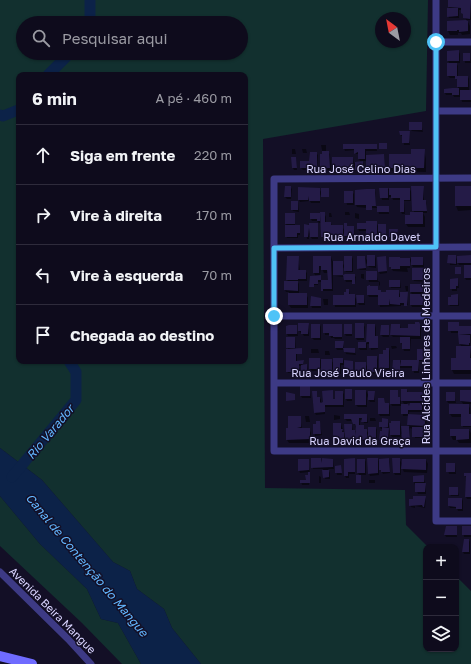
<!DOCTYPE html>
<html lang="pt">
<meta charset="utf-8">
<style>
body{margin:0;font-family:"Golos Text",sans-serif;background:#171425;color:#f1f3f6}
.controls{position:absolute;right:12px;bottom:12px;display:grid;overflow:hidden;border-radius:8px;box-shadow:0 1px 3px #0004}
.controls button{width:36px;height:36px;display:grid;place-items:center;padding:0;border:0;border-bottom:1px solid #2e2b3b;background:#0e0b1c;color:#f1f3f6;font:20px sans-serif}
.compass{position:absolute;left:375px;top:12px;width:36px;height:36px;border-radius:50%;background:#0e0b1c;box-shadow:0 1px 3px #0004;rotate:328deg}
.stop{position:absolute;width:12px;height:12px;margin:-9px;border:3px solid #4fc3f7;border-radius:50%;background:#fff}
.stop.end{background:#4fc3f7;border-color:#fff;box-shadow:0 1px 4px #0008}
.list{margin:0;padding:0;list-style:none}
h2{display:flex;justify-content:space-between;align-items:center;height:52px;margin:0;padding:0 16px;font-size:17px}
h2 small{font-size:13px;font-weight:400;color:#9b9ba3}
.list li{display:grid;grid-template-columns:26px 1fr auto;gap:12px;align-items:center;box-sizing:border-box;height:60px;padding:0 16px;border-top:1px solid #2e2b3b}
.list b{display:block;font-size:15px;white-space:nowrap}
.list em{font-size:13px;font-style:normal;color:#9b9ba3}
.icon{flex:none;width:22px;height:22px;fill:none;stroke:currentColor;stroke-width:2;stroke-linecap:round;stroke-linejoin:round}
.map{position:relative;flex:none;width:471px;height:664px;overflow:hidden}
.search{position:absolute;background:#0e0b1c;box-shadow:0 1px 3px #0004;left:16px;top:16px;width:232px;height:44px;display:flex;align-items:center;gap:10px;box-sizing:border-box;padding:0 14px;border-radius:22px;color:#9b9ba3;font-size:15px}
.panel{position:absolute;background:#0e0b1c;box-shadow:0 1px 3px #0004;left:16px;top:72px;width:232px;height:292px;border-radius:8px}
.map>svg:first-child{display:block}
.green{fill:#12302f;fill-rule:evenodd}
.water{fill:#0c2248}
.shadow{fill:#0007;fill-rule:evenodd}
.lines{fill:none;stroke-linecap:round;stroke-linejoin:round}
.river{stroke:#0c2248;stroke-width:11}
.building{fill:#241b47}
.street{stroke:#3d3a85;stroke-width:7}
.secondary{stroke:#6f6bff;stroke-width:10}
.route{stroke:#4fc3f7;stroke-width:5}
.labels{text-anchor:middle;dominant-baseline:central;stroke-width:3;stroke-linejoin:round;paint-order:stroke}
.street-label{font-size:11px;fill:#d9d4ff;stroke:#130f26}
.water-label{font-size:12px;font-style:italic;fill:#62b6ff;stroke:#130f26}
</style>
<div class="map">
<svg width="471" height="664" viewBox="0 0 471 664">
<rect width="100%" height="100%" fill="#130f26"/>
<path class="green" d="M 0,0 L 428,0 L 426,111 L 263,139 L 265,488 L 405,490 L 406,525 L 428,547 L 426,547 L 426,649 L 456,649 L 456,576 L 471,591 L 471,664 L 201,664 L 172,628 L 164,609 L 137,589 L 130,571 L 113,562 L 42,480 L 0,448 ZM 381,18 L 405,18 L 405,42 L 381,42 ZM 23,23 L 241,23 L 241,53 L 23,53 ZM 19,75 L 245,75 L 245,361 L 19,361 Z
M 0,496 L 40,544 L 87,589 L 101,619 L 118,623 L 141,664 L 122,664 L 82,623 L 0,546 Z"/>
<path class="water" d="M 0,448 L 42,480 L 113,562 L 130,571 L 137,589 L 164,609 L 172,628 L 201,664 L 141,664 L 118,623 L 101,619 L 87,589 L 40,544 L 0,496 Z"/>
<path class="shadow" d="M 449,0 L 471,0 L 471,20 L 467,20 L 470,26 L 470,34 L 462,35 L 461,33 L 458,33 L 458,35 L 450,35 L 448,31 L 448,22 L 467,22 L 462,10 L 459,10 L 459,18 L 449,18 L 448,16 L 450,9 L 449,7 Z
M 448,52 L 459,52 L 460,54 L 460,63 L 456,63 L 458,66 L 458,77 L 468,77 L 469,79 L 469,91 L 471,91 L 471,102 L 462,102 L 461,97 L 454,97 L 453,95 L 446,95 L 445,93 L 458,89 L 458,80 L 455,78 L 450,78 L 448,76 L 450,64 L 448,61 Z
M 464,54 L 469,54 L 471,63 L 465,63 Z
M 421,123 L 423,132 L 412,131 L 410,129 Z
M 400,132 L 408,136 L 410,145 L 404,145 L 403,136 L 401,136 Z
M 321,145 L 326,145 L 326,152 L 328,152 L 330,154 L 331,170 L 322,170 L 321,168 L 321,155 L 323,155 Z
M 376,145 L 377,151 L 366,151 L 366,156 L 384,155 L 385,169 L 368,170 L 367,168 L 367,161 L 362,161 L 364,165 L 364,169 L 334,170 L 333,168 L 353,158 L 354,163 L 361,162 L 359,159 L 359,154 L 356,154 L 355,150 L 345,151 L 344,148 Z
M 292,149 L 295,149 L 296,154 L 292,154 Z
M 302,149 L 306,149 L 307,153 L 303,153 Z
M 424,150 L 426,159 L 426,172 L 392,171 L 390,168 L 412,155 Z
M 316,153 L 318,155 L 317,170 L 303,170 L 301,168 L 310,162 Z
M 296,158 L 297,170 L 294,170 L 293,168 Z
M 290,187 L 292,189 L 291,199 L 287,199 L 285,197 Z
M 412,187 L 423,187 L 424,189 L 424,201 L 426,201 L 427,203 L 427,213 L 423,213 L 425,217 L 425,227 L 408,227 L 406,224 L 414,213 Z
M 471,187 L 471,210 L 458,211 L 456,206 Z
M 319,189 L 322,193 L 328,189 L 329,191 L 329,196 L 321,196 L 320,194 L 320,203 L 311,203 L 309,199 L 309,201 L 300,202 L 299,200 Z
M 380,189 L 409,189 L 411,191 L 411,201 L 404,201 L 405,214 L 402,214 L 401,212 L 401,200 L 393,200 L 392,197 L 389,197 L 389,200 L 382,200 Z
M 375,190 L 376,193 L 376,207 L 388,207 L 389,214 L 379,214 L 378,208 L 372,208 L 372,210 L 367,210 L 367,208 L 357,207 L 356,205 Z
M 345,192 L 352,192 L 354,194 L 354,205 L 347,205 Z
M 298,202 L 299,212 L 293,211 L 292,209 Z
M 345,212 L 349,212 L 350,215 L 345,215 Z
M 324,213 L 326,217 L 326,223 L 331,223 L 332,226 L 342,226 L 344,230 L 347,227 L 354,227 L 355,238 L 346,238 L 343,233 L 343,239 L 324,240 L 322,236 L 322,223 L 319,223 L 317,221 L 312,221 L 311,219 L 319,214 L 321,218 Z
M 329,213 L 331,213 L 332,217 L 329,217 Z
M 355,213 L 359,214 L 359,219 L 355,218 Z
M 294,214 L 295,216 L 295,226 L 299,226 L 300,228 L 300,235 L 298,235 L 298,238 L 287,238 L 286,236 L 287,226 L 286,224 Z
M 376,222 L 379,228 L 385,225 L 386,227 L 386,237 L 381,236 L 378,231 L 378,239 L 368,239 L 367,231 L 359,231 L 358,228 Z
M 317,224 L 318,226 L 318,239 L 312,239 L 309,234 L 309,239 L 307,239 L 305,225 Z
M 390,230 L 397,230 L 398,232 L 397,239 L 392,239 Z
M 375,256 L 376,259 L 376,268 L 369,267 L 366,263 L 366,270 L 360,270 L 358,268 L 365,257 L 368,262 Z
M 449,256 L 455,256 L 458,261 L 471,258 L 471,280 L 466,280 L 465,278 L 465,265 L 459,265 L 457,260 L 457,265 L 450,265 Z
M 298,257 L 300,271 L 305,271 L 307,273 L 307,281 L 297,281 L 299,284 L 299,294 L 306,294 L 308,298 L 308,308 L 291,308 L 289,305 L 289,292 L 286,292 L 285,290 L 285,282 L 289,282 L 287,280 Z
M 314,257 L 331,257 L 333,262 L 342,262 L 345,267 L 352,257 L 353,259 L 353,272 L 346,272 L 343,267 L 343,274 L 333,273 L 333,291 L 323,291 L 322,282 L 318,282 L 318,285 L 314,285 L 314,287 L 311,287 L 316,277 L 314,273 ZM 321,267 L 324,273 L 329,273 L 329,281 L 321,281 L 320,276 Z
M 386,257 L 387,273 L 380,274 L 379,272 Z
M 423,258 L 424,267 L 413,267 L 410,261 L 410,268 L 407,268 L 408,272 L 393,271 L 390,266 L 401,259 Z
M 427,269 L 428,271 L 428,282 L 414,281 L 413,279 Z
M 367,272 L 376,272 L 378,281 L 380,282 L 380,286 L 379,285 L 379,282 L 369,282 Z
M 361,274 L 364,274 L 364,279 L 361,278 Z
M 354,275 L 356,277 L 355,284 L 353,284 L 353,282 L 346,282 L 344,277 L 335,276 Z
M 458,279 L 459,288 L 457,288 L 457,291 L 452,291 L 451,280 Z
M 400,281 L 401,288 L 391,288 L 390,286 Z
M 423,285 L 426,297 L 426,307 L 412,307 L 411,305 L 412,295 L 411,292 Z
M 405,286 L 408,286 L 408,291 L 406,291 Z
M 377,287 L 378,291 L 382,293 L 398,291 L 401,296 L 407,293 L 408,305 L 401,305 L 401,306 L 380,307 L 379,297 L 369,297 L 368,295 Z
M 349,290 L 350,295 L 354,295 L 357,301 L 364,296 L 365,305 L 359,305 L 356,299 L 356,307 L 335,307 L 334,296 L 345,296 Z
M 458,295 L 459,306 L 450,306 L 449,304 Z
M 320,299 L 321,308 L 312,308 L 311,305 Z
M 323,299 L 328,299 L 328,305 L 324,305 Z
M 418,323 L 421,328 L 421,339 L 411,339 L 410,351 L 404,351 L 401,342 L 401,337 L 393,337 L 391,335 L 400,325 L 401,329 L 409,329 Z
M 449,323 L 458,323 L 459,327 L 471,327 L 470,347 L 471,347 L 471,374 L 454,374 L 452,370 L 452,359 L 458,359 L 462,347 L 460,344 L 460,333 L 451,333 Z
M 308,324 L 309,326 L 309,336 L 304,336 L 302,333 L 301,333 L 299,331 Z
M 363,324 L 365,327 L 364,340 L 357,340 L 356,338 Z
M 320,325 L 321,327 L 321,340 L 314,340 L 312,338 Z
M 324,325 L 341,325 L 342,327 L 342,339 L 335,339 L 334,338 L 331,338 L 330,335 L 325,335 Z
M 351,325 L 352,336 L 346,336 L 345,334 Z
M 368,325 L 375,325 L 376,328 L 376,337 L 378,339 L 378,349 L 371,350 L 370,344 L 367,344 L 367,350 L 360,350 L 359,348 L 359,343 L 367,343 Z
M 296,326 L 298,336 L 288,336 L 287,334 Z
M 388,326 L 389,328 L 389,337 L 383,337 L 381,335 Z
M 295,338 L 296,350 L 302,350 L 302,354 L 297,354 L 297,362 L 302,361 L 303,366 L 307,365 L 308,373 L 303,374 L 302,366 L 299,366 L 300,373 L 288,373 L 287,371 L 289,350 L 287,347 Z
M 343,342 L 344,349 L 354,349 L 356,355 L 346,354 L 345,350 L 337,350 L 336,348 Z
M 391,346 L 396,346 L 397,348 L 392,349 Z
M 311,349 L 318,349 L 319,353 L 311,353 Z
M 389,349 L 390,351 L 390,370 L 381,370 L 380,368 L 384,355 Z
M 424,350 L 425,361 L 418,361 L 419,373 L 414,373 L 413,368 L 400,368 L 400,374 L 395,374 L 393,372 L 394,361 L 419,361 L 418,359 Z
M 325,351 L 329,351 L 330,355 L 325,355 Z
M 377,357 L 378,360 L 378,374 L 369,374 L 366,370 L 366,374 L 358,374 L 356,371 L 365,363 L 368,368 Z
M 320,359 L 322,362 L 331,360 L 334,364 L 343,359 L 344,361 L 352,362 L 353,364 L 353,374 L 346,374 L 345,365 L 341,365 L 341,374 L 335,374 L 332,369 L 332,374 L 323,374 L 322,371 L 312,371 L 310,369 Z
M 309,387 L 311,398 L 302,398 L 301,396 Z
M 351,390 L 352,392 L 352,401 L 347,401 L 346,399 Z
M 407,390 L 408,393 L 424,393 L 426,396 L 426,403 L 421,403 L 423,406 L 423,412 L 409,412 L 409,415 L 425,416 L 427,420 L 425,438 L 415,438 L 413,429 L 410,428 L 410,442 L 404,442 L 403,433 L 401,434 L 401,437 L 392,437 L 389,432 L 389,442 L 381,442 L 380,440 L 383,429 L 381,429 L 380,427 L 387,420 L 389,424 L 400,422 L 401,427 L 410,427 L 408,425 L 409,416 L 403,416 L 402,406 L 392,406 L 391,404 L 397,391 L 398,398 L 401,401 L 401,405 L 405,405 L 402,401 ZM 407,403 L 412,403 L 410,408 L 408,405 Z
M 332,391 L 333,400 L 336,400 L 342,392 L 344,394 L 344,407 L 325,407 L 325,414 L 316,415 L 315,413 L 316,392 L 317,398 L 320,398 L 321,400 L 321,404 L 324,403 Z
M 366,391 L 369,396 L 374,392 L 375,402 L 370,402 L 367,396 L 367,407 L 358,407 L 356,405 Z
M 471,391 L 471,404 L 467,404 L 470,408 L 471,427 L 463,427 L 462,417 L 452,417 L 450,414 L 464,405 L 461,401 Z
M 454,393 L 456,403 L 448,403 L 447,401 Z
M 379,399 L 384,399 L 385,404 L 389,404 L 390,406 L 390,416 L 380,416 L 379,414 Z
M 334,415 L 340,416 L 340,419 L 334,420 Z
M 367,415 L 368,423 L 364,423 L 363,420 L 360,420 L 360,426 L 363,426 L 365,430 L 368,432 L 369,428 L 376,428 L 377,430 L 377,439 L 370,439 L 367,434 L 367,441 L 352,441 L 352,443 L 347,443 L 346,441 L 335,440 L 334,438 L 341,424 L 344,433 L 346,433 L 352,425 L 353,431 L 357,431 L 356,425 L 355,425 L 353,421 L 347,421 L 345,419 Z
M 305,416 L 309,416 L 310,422 L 306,422 Z
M 300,417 L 302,429 L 309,429 L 311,433 L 311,443 L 289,443 L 287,440 Z
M 370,418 L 375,418 L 376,421 L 370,421 Z
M 320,424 L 322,435 L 315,436 L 314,425 Z
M 451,430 L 469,430 L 471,433 L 471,443 L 459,443 L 457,440 L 453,440 L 451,436 Z
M 312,459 L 333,460 L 334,469 L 328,469 L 330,473 L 330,479 L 325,479 L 323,469 L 313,469 Z
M 354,459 L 355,474 L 349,474 L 349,478 L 346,478 L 345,476 Z
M 378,459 L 380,464 L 389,459 L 390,462 L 390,473 L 383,474 L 379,467 L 379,475 L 370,476 L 369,473 Z
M 399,459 L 403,465 L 426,460 L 428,464 L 427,473 L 404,472 L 401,466 L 401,475 L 395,475 L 394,473 Z
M 308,460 L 310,474 L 309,485 L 302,485 L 301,481 L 307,481 L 309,472 L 300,473 L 299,470 Z
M 358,460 L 365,460 L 366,462 L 366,475 L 360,475 L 361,483 L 357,483 L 360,476 L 358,473 Z
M 447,464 L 455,464 L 456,474 L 449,474 Z
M 340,466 L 342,475 L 337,475 L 336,467 Z
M 471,474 L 471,499 L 467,499 L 466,497 L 467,478 L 465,476 Z
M 319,476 L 321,477 L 321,483 L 319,483 Z
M 423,476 L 426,486 L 426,494 L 418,494 L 414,482 Z
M 369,480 L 375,480 L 375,483 L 369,483 Z
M 457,488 L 459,496 L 451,496 L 450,494 Z
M 425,497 L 426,499 L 425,508 L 415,506 L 415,508 L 411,507 L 410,505 L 414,500 Z
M 462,499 L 463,501 L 463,511 L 458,511 L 457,508 L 450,508 L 449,506 Z
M 456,527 L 457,537 L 446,537 L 445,535 Z
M 463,527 L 471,528 L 471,537 L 464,537 Z
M 469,540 L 470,542 L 470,554 L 464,554 L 463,552 Z"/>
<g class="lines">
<path class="river" d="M 90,0 L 90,23
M 48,75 L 70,53
M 0,115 L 3,116 L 18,110
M 12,477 L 76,400 L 76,372 L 69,361"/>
</g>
<path class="building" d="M 448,0 L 471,0 L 470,19 L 463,18 L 463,14 L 461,13 L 461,8 L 448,7 Z
M 447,8 L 458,8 L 458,16 L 447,17 Z
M 466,20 L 468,21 L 468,31 L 459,32 L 459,30 L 457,30 L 457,31 L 447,31 L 447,21 Z
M 459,50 L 459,61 L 447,61 L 447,51 Z
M 463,53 L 470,53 L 470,61 L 463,61 Z
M 447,63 L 457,63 L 457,76 L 468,76 L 468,87 L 457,87 L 457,79 L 455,79 L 455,76 L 447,76 Z
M 452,88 L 459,88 L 459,95 L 452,95 L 452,93 L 444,93 L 444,89 Z
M 460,90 L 471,90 L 471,100 L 460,100 Z
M 409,122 L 422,122 L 422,130 L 409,130 Z
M 399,131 L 410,131 L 409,143 L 402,143 L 402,135 L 400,135 Z
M 379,143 L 387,143 L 387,149 L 379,149 Z
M 343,144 L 377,144 L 377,149 L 365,149 L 365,159 L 358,159 L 358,152 L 354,154 L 354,149 L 343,149 Z
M 411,149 L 425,149 L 424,168 L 389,168 L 389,154 L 411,154 Z
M 322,151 L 329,151 L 330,168 L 320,168 L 320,154 L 322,154 Z
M 310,152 L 317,152 L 317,168 L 300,168 L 300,161 L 309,161 Z
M 384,154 L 385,167 L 366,168 L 366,155 Z
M 291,157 L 296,157 L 297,168 L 292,168 Z
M 332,157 L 353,157 L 353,168 L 332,168 Z
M 363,161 L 363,170 L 355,170 L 355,162 Z
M 285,186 L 291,186 L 291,197 L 284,197 Z
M 411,186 L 424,186 L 423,200 L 426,200 L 427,211 L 412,211 Z
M 455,186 L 471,186 L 471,206 L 455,206 Z
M 298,187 L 320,188 L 320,201 L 309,201 L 308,196 L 308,200 L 298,200 Z
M 321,188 L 329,188 L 329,197 L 321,197 Z
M 379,188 L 388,188 L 388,198 L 380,198 Z
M 389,188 L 400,188 L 400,198 L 391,198 L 391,195 L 389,195 Z
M 400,188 L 410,188 L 410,200 L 404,200 L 404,212 L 400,212 Z
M 366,189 L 375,189 L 376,206 L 372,206 L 372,210 L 366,210 L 366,205 L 355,205 L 355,190 Z
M 344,191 L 353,191 L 353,203 L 344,203 Z
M 291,201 L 298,201 L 298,210 L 291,210 Z
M 377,206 L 389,206 L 389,212 L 377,212 Z
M 320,212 L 325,212 L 325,222 L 331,222 L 331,225 L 343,225 L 343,237 L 321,237 Z
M 410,212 L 423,212 L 423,224 L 405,224 L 405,215 L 410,215 Z
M 285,213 L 295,213 L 295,224 L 285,224 Z
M 310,213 L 320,213 L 320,221 L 317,221 L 317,219 L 310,219 Z
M 366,221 L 377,221 L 377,237 L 366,237 L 366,229 L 357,229 L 357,223 L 366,223 Z
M 309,223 L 318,223 L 318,237 L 310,237 L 309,228 L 308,237 L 304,237 L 304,224 L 309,225 Z
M 344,223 L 347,223 L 347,226 L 354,226 L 354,236 L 344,236 Z
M 378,224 L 386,224 L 386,236 L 378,234 Z
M 285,225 L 300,225 L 300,233 L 297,233 L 297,237 L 285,237 Z
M 389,229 L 398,229 L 397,237 L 389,237 Z
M 367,255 L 375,255 L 375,266 L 367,266 Z
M 448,255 L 456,255 L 456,264 L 447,263 Z
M 471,255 L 471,263 L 457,263 L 457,256 Z
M 287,256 L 299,256 L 298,280 L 286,280 Z
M 313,256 L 331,256 L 332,289 L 323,289 L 323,291 L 321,291 L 321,280 L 328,280 L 327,270 L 321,270 L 321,266 L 319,266 L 319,273 L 313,273 Z
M 344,256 L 352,256 L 352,271 L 344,271 Z
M 357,256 L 365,256 L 366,268 L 357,269 Z
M 386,256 L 387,271 L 378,272 L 377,257 Z
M 389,257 L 400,257 L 400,269 L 391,269 L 391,267 L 389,267 Z
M 411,257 L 423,257 L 423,265 L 411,265 Z
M 400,258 L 410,258 L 410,266 L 400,266 Z
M 333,261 L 343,261 L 343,275 L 333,275 Z
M 464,265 L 471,265 L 471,278 L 464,278 Z
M 455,267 L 461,267 L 461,274 L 455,274 Z
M 412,268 L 428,268 L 427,280 L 412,280 Z
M 298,270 L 306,270 L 306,279 L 298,279 Z
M 366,271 L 377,271 L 377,280 L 366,280 Z
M 345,274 L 355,274 L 355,284 L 352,284 L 352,280 L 344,280 L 343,275 Z
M 321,275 L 321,280 L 318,280 L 318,284 L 314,284 L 314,287 L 309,287 L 310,276 Z
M 458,278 L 458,286 L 456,286 L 456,289 L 450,289 L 450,279 Z
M 389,280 L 400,280 L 400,287 L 389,287 Z
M 284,281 L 298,281 L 298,291 L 284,290 Z
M 410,284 L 424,284 L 424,292 L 410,292 Z
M 368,285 L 370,285 L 370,286 L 378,286 L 378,290 L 381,290 L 381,292 L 386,292 L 386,290 L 399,290 L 399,297 L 400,297 L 400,292 L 408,292 L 407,306 L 404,306 L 404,303 L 400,303 L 400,305 L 390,304 L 390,299 L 389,305 L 378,305 L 378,295 L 367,295 L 367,286 L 369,286 Z
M 346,289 L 349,289 L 349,294 L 355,294 L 355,305 L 333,305 L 333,295 L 344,295 L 344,292 L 346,292 Z
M 288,293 L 307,293 L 307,305 L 288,305 Z
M 410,294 L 425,294 L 425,305 L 410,305 Z
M 458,294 L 458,305 L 448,305 L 448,297 L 451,297 L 451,295 Z
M 356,295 L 364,295 L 364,303 L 357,303 Z
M 311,296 L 321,298 L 321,306 L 310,306 Z
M 415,322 L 419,322 L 420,324 L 420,336 L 390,335 L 391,324 L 400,324 L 400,328 L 408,328 L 408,324 L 415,324 Z
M 448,322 L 459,322 L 459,326 L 471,326 L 471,334 L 458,334 L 458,331 L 448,331 Z
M 298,323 L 309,323 L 308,334 L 301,334 L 301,331 L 298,331 Z
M 355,323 L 364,323 L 364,338 L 355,338 Z
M 311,324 L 320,324 L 320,338 L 311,338 Z
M 323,324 L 342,324 L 342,337 L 333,337 L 333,336 L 329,336 L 329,333 L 323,333 Z
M 344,324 L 352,324 L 352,334 L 344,334 Z
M 367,324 L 375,324 L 375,336 L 378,336 L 378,348 L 369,348 L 369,342 L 366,342 L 366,348 L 358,348 L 358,342 L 366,342 Z
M 289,325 L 297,325 L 297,334 L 286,334 L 286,326 Z
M 381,325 L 389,325 L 389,335 L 380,335 Z
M 458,334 L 470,335 L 470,343 L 469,343 L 469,345 L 459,344 Z
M 286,337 L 295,337 L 295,348 L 286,348 Z
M 400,337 L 410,337 L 410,349 L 402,349 L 402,343 L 400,343 Z
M 335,341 L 344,341 L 343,348 L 335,348 Z
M 456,346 L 471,346 L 470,358 L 471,358 L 471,370 L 451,370 L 451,358 L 456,358 Z
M 302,348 L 302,354 L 296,354 L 296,361 L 304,360 L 303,364 L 299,364 L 299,372 L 286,372 L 286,349 Z
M 343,348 L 355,348 L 355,353 L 344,352 Z
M 386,348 L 389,348 L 389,368 L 379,368 L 379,354 L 383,354 L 383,350 L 386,350 Z
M 417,349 L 425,349 L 425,360 L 417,360 Z
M 367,356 L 377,356 L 377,372 L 367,372 Z
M 309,358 L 320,358 L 320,369 L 309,369 Z
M 333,358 L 343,358 L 343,363 L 340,363 L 340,372 L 333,372 Z
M 321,359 L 332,359 L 332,372 L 321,372 Z
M 344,360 L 353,361 L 353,372 L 344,372 Z
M 393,360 L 400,360 L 400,373 L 392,373 Z
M 401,360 L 419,360 L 418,371 L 412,371 L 412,366 L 400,366 Z
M 355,362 L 366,362 L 366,372 L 355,372 Z
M 307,364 L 307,371 L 301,372 L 301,365 Z
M 300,386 L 310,386 L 310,396 L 300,396 Z
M 345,389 L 352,389 L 352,399 L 345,399 Z
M 401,389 L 407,389 L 407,392 L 425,392 L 425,401 L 401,401 Z
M 333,390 L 333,399 L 335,399 L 335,391 L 343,391 L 343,405 L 325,405 L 325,412 L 314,413 L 312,391 L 317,391 L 317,397 L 320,397 L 320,402 L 321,403 L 323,402 L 322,391 Z
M 355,390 L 366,390 L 366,405 L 355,405 Z
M 390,390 L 398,390 L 398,397 L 400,397 L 400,404 L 390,404 Z
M 460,390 L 471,390 L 471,402 L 460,401 Z
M 368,391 L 375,391 L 374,400 L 368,400 Z
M 286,392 L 295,394 L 295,400 L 286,401 Z
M 446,392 L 455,392 L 455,401 L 446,401 Z
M 378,398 L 384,398 L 385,403 L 389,403 L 389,414 L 378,414 Z
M 410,403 L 422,403 L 422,410 L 408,410 L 408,414 L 401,414 L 401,404 L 408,404 L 409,406 Z
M 449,404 L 469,404 L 469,414 L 471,414 L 471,426 L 461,426 L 461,414 L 449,414 Z
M 344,414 L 367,414 L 367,422 L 361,422 L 362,418 L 359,418 L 359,425 L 364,425 L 364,429 L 367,429 L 367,440 L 351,439 L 351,441 L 345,441 L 344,424 L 352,424 L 352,430 L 355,430 L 355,436 L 356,426 L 355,424 L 353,424 L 351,419 L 344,419 Z
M 408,414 L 425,415 L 425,426 L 407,425 Z
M 288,416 L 301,416 L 301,427 L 297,428 L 310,428 L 310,439 L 286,440 L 286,428 L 288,428 Z
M 382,418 L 388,419 L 388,427 L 379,427 L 379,422 L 382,422 Z
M 316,421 L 320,421 L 321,434 L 313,434 L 313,424 L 316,424 Z
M 391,421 L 400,421 L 400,435 L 390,435 L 389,423 L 391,423 Z
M 333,423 L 341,423 L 341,429 L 343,429 L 342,432 L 344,432 L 344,439 L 333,438 Z
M 401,426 L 409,426 L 410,440 L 402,440 Z
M 368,427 L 376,427 L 376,438 L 368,437 Z
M 382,427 L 389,428 L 388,440 L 379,440 L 380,431 L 382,431 Z
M 412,427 L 425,427 L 425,437 L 412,437 Z
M 450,429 L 469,429 L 469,439 L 456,440 L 456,436 L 450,436 Z
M 311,458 L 321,458 L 321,463 L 322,458 L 333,459 L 333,467 L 311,468 Z
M 355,458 L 355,472 L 348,472 L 348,476 L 344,476 L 344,459 Z
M 367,458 L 378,458 L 378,473 L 368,474 Z
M 389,458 L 390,472 L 381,472 L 381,470 L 379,470 L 379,459 Z
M 392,458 L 400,458 L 400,473 L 393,473 Z
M 298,459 L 309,459 L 309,470 L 298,471 Z
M 357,459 L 365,459 L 365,473 L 357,473 Z
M 402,459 L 426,459 L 426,470 L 401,469 Z
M 446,463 L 455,463 L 455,472 L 446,472 Z
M 341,465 L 342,473 L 335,473 L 335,466 Z
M 322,470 L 329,470 L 329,477 L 323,478 Z
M 308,472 L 310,472 L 310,483 L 300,483 L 300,480 L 306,480 L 305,475 L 308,475 Z
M 464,473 L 471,473 L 471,497 L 465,497 L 466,476 L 464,476 Z
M 356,475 L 361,475 L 361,483 L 356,483 Z
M 424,475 L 424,482 L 413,482 L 413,476 Z
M 415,483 L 426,483 L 425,492 L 415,492 Z
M 449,487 L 458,487 L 458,495 L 449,495 Z
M 413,496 L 426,496 L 424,507 L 423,507 L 422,505 L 409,506 L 409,499 L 413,499 Z
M 448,498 L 462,498 L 462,509 L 456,509 L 456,507 L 448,506 Z
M 446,526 L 457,526 L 457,535 L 444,535 Z
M 462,526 L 471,526 L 471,535 L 462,535 Z
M 464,539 L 469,539 L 469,552 L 462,552 Z"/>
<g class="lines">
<path class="street" d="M 436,0 L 436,521 L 471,521
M 436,42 L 471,42
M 436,111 L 471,111
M 471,178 L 274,179 L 274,451 L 471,451
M 274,248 L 471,247
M 274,316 L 471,316
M 274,383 L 471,383
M 0,572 L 68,639 L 91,664"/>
<path class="secondary" d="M 0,656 L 32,664"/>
</g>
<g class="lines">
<path class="route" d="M 274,316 L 274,248 L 436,247 L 436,42"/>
</g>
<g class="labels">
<g class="street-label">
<text x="361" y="168">Rua José Celino Dias</text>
<text x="372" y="236">Rua Arnaldo Davet</text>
<text transform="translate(425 356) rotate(-90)">Rua Alcides Linhares de Medeiros</text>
<text x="348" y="372">Rua José Paulo Vieira</text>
<text x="360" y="440">Rua David da Graça</text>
<text transform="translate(53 610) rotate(45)">Avenida Beira Mangue</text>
</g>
<g class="water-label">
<text transform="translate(50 432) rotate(-50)">Rio Varador</text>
<text transform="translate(87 565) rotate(50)">Canal de Contenção do Mangue</text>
</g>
</g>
</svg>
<div class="controls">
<button>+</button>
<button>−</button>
<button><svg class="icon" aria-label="layers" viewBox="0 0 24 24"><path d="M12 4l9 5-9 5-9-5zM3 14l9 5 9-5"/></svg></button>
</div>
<svg class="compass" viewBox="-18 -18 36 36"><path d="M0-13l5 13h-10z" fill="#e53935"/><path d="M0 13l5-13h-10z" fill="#9b9ba3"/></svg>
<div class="stop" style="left:436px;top:42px"></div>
<div class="stop end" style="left:274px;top:316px"></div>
<div class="search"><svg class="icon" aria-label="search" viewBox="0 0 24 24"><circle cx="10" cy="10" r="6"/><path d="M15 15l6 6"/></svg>Pesquisar aqui</div>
<section class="panel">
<h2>6 min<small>A pé · 460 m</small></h2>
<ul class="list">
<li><svg class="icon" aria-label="ahead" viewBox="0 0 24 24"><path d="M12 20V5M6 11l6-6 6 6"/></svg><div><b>Siga em frente</b></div><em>220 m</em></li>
<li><svg class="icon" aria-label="right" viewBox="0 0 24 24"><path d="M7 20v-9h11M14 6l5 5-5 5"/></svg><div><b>Vire à direita</b></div><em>170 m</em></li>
<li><svg class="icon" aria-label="left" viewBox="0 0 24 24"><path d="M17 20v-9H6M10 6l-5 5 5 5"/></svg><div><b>Vire à esquerda</b></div><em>70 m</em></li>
<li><svg class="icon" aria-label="arrive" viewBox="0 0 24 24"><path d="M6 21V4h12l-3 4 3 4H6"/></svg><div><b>Chegada ao destino</b></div></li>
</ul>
</section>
</div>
